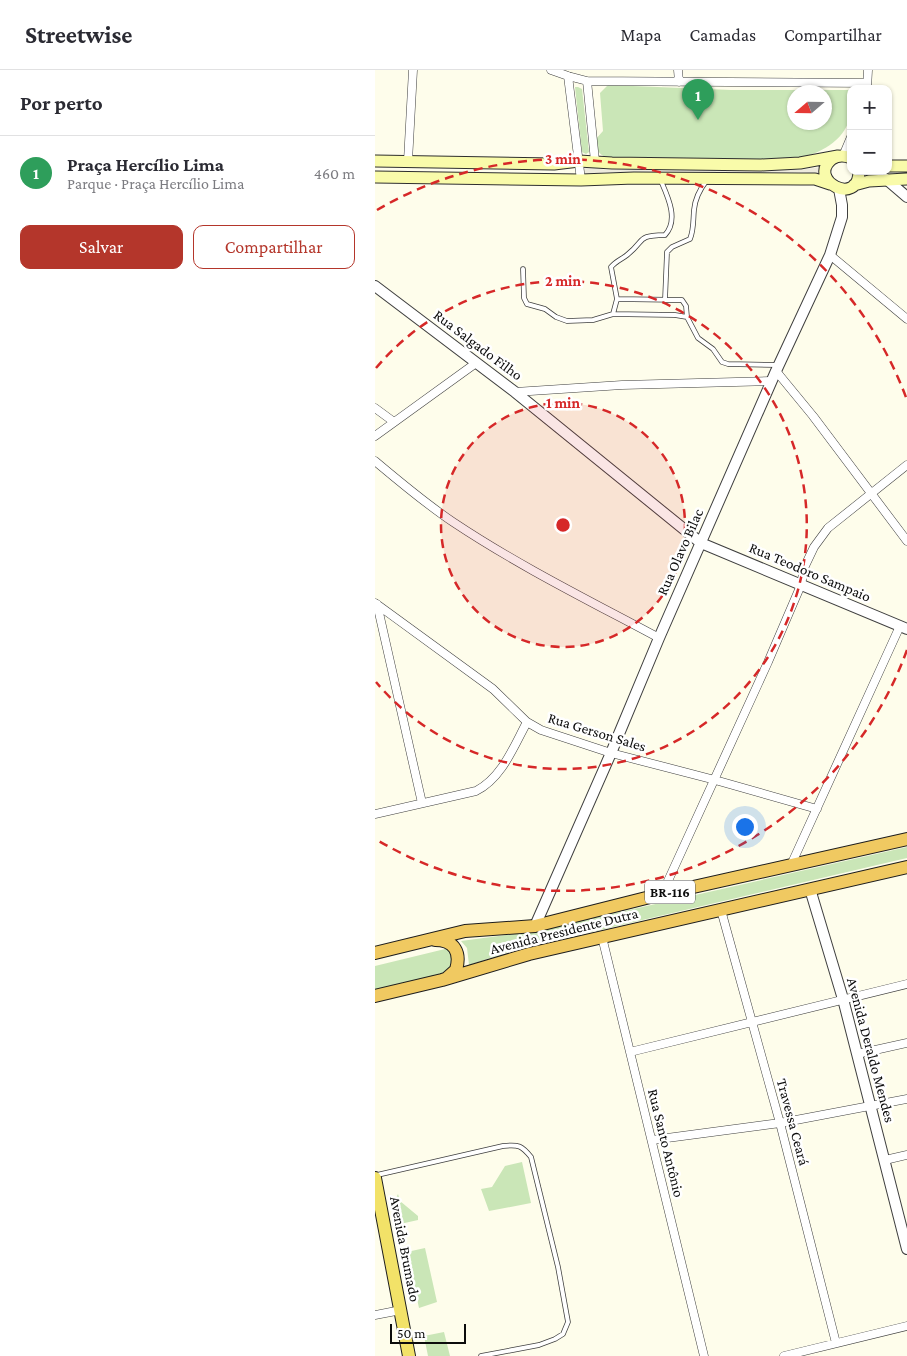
<!DOCTYPE html>
<html lang="pt">
<meta charset="utf-8">
<style>
body{margin:0;font-family:"Crimson Pro",serif;background:#f2f2f3;color:#2b2b33}
.controls{position:absolute;right:15px;top:15px;display:grid;overflow:hidden;border-radius:10px;box-shadow:0 1px 4px #0004}
.controls button{width:45px;height:45px;display:grid;place-items:center;padding:0;border:0;border-bottom:1px solid #e1e1e2;background:#fff;color:#2b2b33;font:25px sans-serif}
.compass{position:absolute;left:412px;top:15px;width:45px;height:45px;border-radius:50%;background:#fff;box-shadow:0 1px 4px #0004;rotate:250deg}
.scale{position:absolute;left:15px;bottom:12px;width:76px;box-sizing:border-box;padding-left:5px;border:2px solid #0c0c0c;border-top:0;font-size:14px;line-height:18px;white-space:nowrap;color:#0c0c0c;-webkit-text-stroke:4px #fff;paint-order:stroke}
.you{position:absolute;left:369px;top:756px;width:18px;height:18px;margin:-12px;border:4px solid #fff;border-radius:50%;background:#1a73e8;box-shadow:0 0 0 8px #1a73e833}
.badge{display:grid;place-items:center;width:32px;height:32px;border-radius:50%;background:#b4362b;color:#fff;font-size:16px;font-weight:700}
.pin{position:absolute;translate:-50% -41px;filter:drop-shadow(0 1px 2px #0008)}
.pin::after{content:'';position:absolute;top:26px;width:18px;height:15px;background:inherit;clip-path:polygon(0 0,100% 0,50% 100%)}
.list{margin:0;padding:0;list-style:none}
h2{display:flex;justify-content:space-between;align-items:center;height:65px;margin:0;padding:0 20px;font-size:21px}
h2 small{font-size:16px;font-weight:400;color:#7c7c81}
.list li{display:grid;grid-template-columns:32px 1fr auto;gap:15px;align-items:center;box-sizing:border-box;height:75px;padding:0 20px;border-top:1px solid #e1e1e2}
.list b{display:block;font-size:19px;white-space:nowrap}
.list p{margin:0;font-size:16px;white-space:nowrap;color:#7c7c81}
.list em{font-size:16px;font-style:normal;color:#7c7c81}
.actions{display:flex;gap:10px;padding:15px 20px}
.actions a{flex:1;padding:11px 0;border:1px solid #b4362b;border-radius:10px;text-align:center;font-size:18px;color:#b4362b}
.actions .main{background:#b4362b;color:#fff}
.map{position:relative;flex:none;width:532px;height:1286px;overflow:hidden}
header{display:flex;align-items:center;gap:30px;box-sizing:border-box;height:70px;padding:0 25px;background:#fff;border-bottom:1px solid #e1e1e2}
header strong{font-size:24px}
nav{display:flex;gap:28px;margin-inline-start:auto;font-size:18px}
main{display:flex}
aside{flex:1;background:#fff}
.map>svg:first-child{display:block}
.green{fill:#cae6b7;fill-rule:evenodd}
.plaza{fill:#edeadc}
.lines{fill:none;stroke-linecap:round;stroke-linejoin:round}
.service-casing{stroke:#3f3f3f;stroke-width:5.5}
.minor-casing{stroke:#3f3f3f;stroke-width:9}
.tertiary-casing{stroke:#3f3f3f;stroke-width:12}
.secondary-casing{stroke:#2e2e2e;stroke-width:13}
.primary-casing{stroke:#1d1d1d;stroke-width:14}
.trunk-casing{stroke:#1d1d1d;stroke-width:14}
.service{stroke:#fff;stroke-width:4}
.minor{stroke:#fff;stroke-width:8}
.tertiary{stroke:#fff;stroke-width:10}
.secondary{stroke:#f9fbaa;stroke-width:11}
.primary{stroke:#f2e268;stroke-width:12}
.trunk{stroke:#f0c961;stroke-width:12}
.ring{fill:none;stroke:#d62828;stroke-width:2.5;stroke-dasharray:9 6}
.labels{text-anchor:middle;dominant-baseline:central;stroke-width:5;stroke-linejoin:round;paint-order:stroke}
.shield{fill:#fff;stroke:#555;stroke-width:1}
.shield-label{font-size:14px;font-weight:bold;fill:#0c0c0c}
.street-label{font-size:15px;fill:#0c0c0c;stroke:#fff}
.centre{fill:#d62828;stroke:#fff;stroke-width:2.5}
.ring-label{font-size:15px;text-anchor:middle;font-weight:bold;fill:#d62828;stroke:#fff;stroke-width:5;stroke-linejoin:round;paint-order:stroke}
</style>
<header>
<strong>Streetwise</strong>
<nav><a>Mapa</a><a>Camadas</a><a>Compartilhar</a></nav>
</header>
<main>
<aside>
<h2>Por perto<small></small></h2>
<ul class="list">
<li><span class="badge" style="background:#2e9e5b">1</span><div><b>Praça Hercílio Lima</b><p>Parque · Praça Hercílio Lima</p></div><em>460 m</em></li>
</ul>
<div class="actions"><a class="main">Salvar</a><a>Compartilhar</a></div>
</aside>
<div class="map">
<svg width="532" height="1286" viewBox="0 0 532 1286">
<rect width="100%" height="100%" fill="#fefdeb"/>
<path class="green" d="M 233,15 L 356,20 L 476,20 C 476,29 478,40 475,48 C 467,73 446,82 423,89 L 236,89 C 224,85 222,82 220,70 L 228,61 L 225,23 ZM 420,22 L 450,22 L 450,52 L 420,52 Z
M 200,17 L 203,17 L 207,19 L 214,82 L 211,84 L 207,82 Z
M 532,777 L 532,788 L 225,860 L 160,873 L 94,895 L 92,878 L 86,871 L 161,861 Z
M 70,879 L 74,880 L 80,889 L 72,904 L 0,920 L 0,896 Z
M 147,1092 L 156,1133 L 114,1141 L 106,1119 L 117,1117 L 130,1096 Z
M 23,1124 L 25,1131 L 43,1146 L 43,1150 L 25,1154 L 20,1130 Z
M 50,1178 L 62,1232 L 44,1238 L 32,1182 Z
M 69,1262 L 75,1286 L 53,1286 L 49,1266 Z"/>
<path class="plaza" d="M 210,96 L 231,100 L 423,100 L 446,97 L 445,104 L 423,102 L 230,102 L 211,105 L 208,103 L 208,98 Z"/>
<g class="lines">
<g class="service-casing">
<path id="service" d="M 148,199 L 149,228 L 152,234 L 170,239 L 181,247 L 192,251 L 218,250 L 238,244 L 300,245 L 312,247 L 323,268 L 338,279 L 347,292 L 353,294 L 403,295
M 242,229 L 307,230 L 311,236 L 312,247
M 290,230 L 292,182 L 297,177 L 315,169 C 319,159 318,150 319,140 C 320,128 325,119 332,110
M 238,244 L 242,229 L 236,197 C 241,191 247,189 252,185 C 272,169 260,166 290,165 C 304,150 293,127 286,111
M 2,1105 L 128,1076 C 144,1074 147,1076 156,1087 L 183,1197 L 193,1252 L 188,1264 L 180,1269 L 164,1275 L 106,1286"/>
</g>
<g class="minor-casing">
<path id="minor" d="M 176,0 L 193,6 L 212,11 L 492,13
M 303,0 L 304,12
M 193,6 L 206,110
M 212,11 L 220,91
M 492,19 L 493,0
M 468,86 L 476,67
M 33,91 L 38,0
M 455,185 L 532,249
M 401,301 L 438,346 L 532,471
M 140,322 L 247,315 L 397,311
M 0,338 L 19,352
M 0,366 L 101,293
M 0,391 C 25,412 51,434 78,452 C 144,496 215,531 284,568
M 0,533 L 118,619 L 152,652 L 166,660 L 236,683 L 340,710 L 442,739
M 2,534 L 47,733
M 0,744 L 101,721 C 127,708 139,676 152,652
M 416,795 L 525,556
M 287,824 L 393,592 L 426,515 L 429,498 L 439,477 L 453,458 L 532,395
M 346,840 L 405,1053 L 461,1273
M 227,867 L 329,1286
M 255,982 L 532,914
M 482,984 L 532,973
M 277,1070 L 405,1053 L 532,1029
M 510,1090 L 532,1085
M 0,1245 L 26,1240
M 409,1286 L 532,1256"/>
</g>
<g class="tertiary-casing">
<path id="tertiary" d="M 511,109 L 532,127
M 0,216 L 140,322 L 326,473 L 532,559
M 435,819 L 468,929 L 532,1179
M 160,856 L 236,683 L 284,568 L 401,301 L 455,185 L 467,147 L 467,135 L 464,119"/>
</g>
<g class="secondary-casing">
<path id="secondary" d="M 476,88 C 469,85 463,85 457,89 C 431,110 484,138 484,101
M 0,91 L 179,94 L 204,91 L 237,93 L 386,95 L 425,93 L 463,86
M 513,96 L 532,96
M 0,107 L 206,110 L 259,108 L 426,109 L 440,109 L 455,114
M 479,115 L 494,111 L 532,109"/>
</g>
<g class="primary-casing">
<path id="primary" d="M 0,1108 L 34,1286"/>
</g>
<g class="trunk-casing">
<path id="trunk" d="M 60,870 C 80,870 86,883 81,900 L 72,908
M 0,883 L 90,861 L 160,856 L 287,824 L 532,769
M 0,926 L 67,910 L 154,884 L 532,797"/>
</g>
<use href="#service" class="service"/>
<use href="#minor" class="minor"/>
<use href="#tertiary" class="tertiary"/>
<use href="#secondary" class="secondary"/>
<use href="#primary" class="primary"/>
<use href="#trunk" class="trunk"/>
</g>
<circle cx="188" cy="455" r="122" fill="#d62828" fill-opacity=".12"/>
<g class="ring">
<circle cx="188" cy="455" r="122"/>
<path d="M1 298A244 244 0 1 1 1 612"/>
<path d="M532 580A366 366 0 0 1 2 770M2 140A366 366 0 0 1 532 330"/>
</g>
<g class="labels">
<rect class="shield" x="270" y="810.5" width="50" height="23" rx="4"/>
<g class="shield-label">
<text x="295" y="822">BR-116</text>
</g>
<g class="street-label">
<text transform="translate(103 275) rotate(37)">Rua Salgado Filho</text>
<text transform="translate(305 482) rotate(-66)">Rua Olavo Bilac</text>
<text transform="translate(435 502) rotate(23)">Rua Teodoro Sampaio</text>
<text transform="translate(222 662) rotate(17)">Rua Gerson Sales</text>
<text transform="translate(189 861) rotate(-14)">Avenida Presidente Dutra</text>
<text transform="translate(496 980) rotate(75)">Avenida Deraldo Mendes</text>
<text transform="translate(418 1052) rotate(75)">Travessa Ceará</text>
<text transform="translate(291 1073) rotate(76)">Rua Santo Antônio</text>
<text transform="translate(30 1179) rotate(79)">Avenida Brumado</text>
</g>
</g>
<circle cx="188" cy="455" r="8" class="centre"/>
<g class="ring-label">
<text x="188" y="94">3 min</text>
<text x="188" y="216">2 min</text>
<text x="188" y="338">1 min</text>
</g>
</svg>
<div class="controls">
<button>+</button>
<button>−</button>
</div>
<svg class="compass" viewBox="-18 -18 36 36"><path d="M0-13l5 13h-10z" fill="#e53935"/><path d="M0 13l5-13h-10z" fill="#7c7c81"/></svg>
<div class="scale">50 m</div>
<div class="you"></div>
<div class="pin badge" style="left:323px;top:50px;background:#2e9e5b">1</div>
</div>
</main>
